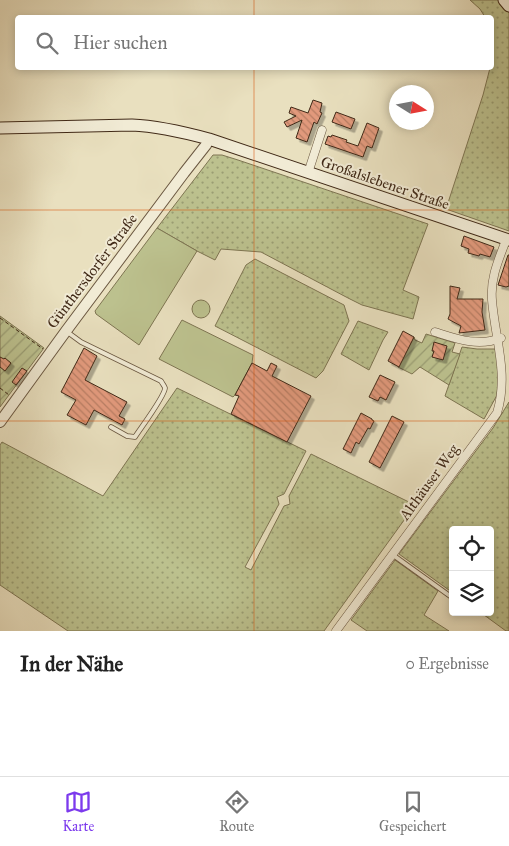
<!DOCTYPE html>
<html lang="de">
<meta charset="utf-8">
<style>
body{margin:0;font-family:"IM FELL Great Primer",serif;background:#f6f6f6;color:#222}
.controls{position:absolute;right:15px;bottom:15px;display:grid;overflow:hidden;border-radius:5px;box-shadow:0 2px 8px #0003}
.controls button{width:45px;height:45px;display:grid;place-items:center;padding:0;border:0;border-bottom:1px solid #e0e0e0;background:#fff;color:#222;font:25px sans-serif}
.compass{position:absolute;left:389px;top:85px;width:45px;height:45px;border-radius:50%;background:#fff;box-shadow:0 2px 8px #0003;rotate:101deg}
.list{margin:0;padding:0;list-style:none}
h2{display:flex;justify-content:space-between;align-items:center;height:65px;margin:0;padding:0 20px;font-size:21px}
h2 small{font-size:16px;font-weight:400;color:#767676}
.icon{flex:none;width:28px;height:28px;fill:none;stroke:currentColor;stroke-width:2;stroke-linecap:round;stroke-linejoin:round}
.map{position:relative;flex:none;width:509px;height:631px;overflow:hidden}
.search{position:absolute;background:#fff;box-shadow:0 2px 8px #0003;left:15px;right:15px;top:15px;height:55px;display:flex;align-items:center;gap:12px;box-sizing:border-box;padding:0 18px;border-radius:5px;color:#767676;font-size:19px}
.sheet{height:145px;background:#fff}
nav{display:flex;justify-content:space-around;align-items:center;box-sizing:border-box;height:70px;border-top:1px solid #e0e0e0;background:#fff;font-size:14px;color:#767676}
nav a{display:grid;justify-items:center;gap:2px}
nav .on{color:#7c3aed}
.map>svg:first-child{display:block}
.grass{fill:url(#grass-dots);stroke:#7e7552}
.garden{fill:url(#garden-furrows);stroke:#7e7552}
.pitch{fill:#bcc18e;stroke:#7e7552}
.building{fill:url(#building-back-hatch);stroke:#402917;filter:url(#shadow)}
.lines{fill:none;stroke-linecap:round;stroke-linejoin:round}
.service-casing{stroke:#6a5741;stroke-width:5.5}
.minor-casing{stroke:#6a5741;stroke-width:9}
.tertiary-casing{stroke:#6a5741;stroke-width:12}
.secondary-casing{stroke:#402917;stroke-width:13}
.path{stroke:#402917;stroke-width:1;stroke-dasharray:4 2.5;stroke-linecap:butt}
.service{stroke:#f1ebd5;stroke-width:4}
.minor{stroke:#f1ebd5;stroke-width:8}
.tertiary{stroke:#f1ebd5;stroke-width:10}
.secondary{stroke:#f1ebd5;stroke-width:11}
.grid{fill:none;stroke:#d7540d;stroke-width:1;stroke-opacity:0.55}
.labels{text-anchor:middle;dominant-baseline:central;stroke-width:4;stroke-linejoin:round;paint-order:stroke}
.street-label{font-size:15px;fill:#402917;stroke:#f1ebd5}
</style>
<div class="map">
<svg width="509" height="631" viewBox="0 0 509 631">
<defs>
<pattern id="grass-dots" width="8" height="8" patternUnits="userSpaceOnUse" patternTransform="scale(1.25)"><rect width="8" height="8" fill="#bcc18e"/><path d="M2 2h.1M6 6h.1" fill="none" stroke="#9a9d73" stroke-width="1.8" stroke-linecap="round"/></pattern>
<pattern id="garden-furrows" width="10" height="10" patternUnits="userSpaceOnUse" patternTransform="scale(1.25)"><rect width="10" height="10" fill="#bcc18e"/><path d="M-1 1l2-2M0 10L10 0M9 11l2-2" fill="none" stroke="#9a9d73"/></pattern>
<pattern id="building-back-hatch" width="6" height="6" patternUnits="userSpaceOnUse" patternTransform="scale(1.25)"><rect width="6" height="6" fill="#e1997b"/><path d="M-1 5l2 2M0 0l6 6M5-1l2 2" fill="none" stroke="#b87d64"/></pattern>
<filter id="shadow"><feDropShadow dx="3.5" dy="3.5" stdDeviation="0" flood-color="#0004"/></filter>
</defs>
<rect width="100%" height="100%" fill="#e9e0bf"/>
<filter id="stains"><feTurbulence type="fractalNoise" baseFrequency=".004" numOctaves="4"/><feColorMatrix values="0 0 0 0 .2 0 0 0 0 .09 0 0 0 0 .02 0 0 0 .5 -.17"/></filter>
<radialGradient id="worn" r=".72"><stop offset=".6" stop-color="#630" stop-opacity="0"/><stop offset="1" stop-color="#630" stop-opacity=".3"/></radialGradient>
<path class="grass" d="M 470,0 L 499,0 L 509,13 L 509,231 L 446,209 L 483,95 L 490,68 L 492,68 L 492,18 L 485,17 L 480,9 Z
M 213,155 L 222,155 L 238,160 L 428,224 L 403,290 L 419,297 L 413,319 L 362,305 L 348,298 L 261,252 L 221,249 L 215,260 L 197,251 L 157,228 Z
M 255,259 L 344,305 L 349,321 L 323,371 L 316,378 L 215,326 L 246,265 Z
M 358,321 L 388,332 L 383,340 L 369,370 L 341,354 Z
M 462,347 L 477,349 L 497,349 L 500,367 L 497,395 L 484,419 L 445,396 Z
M 177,388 L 306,451 L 284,494 L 277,497 L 279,504 L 245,567 L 251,570 L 284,506 L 290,504 L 289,496 L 311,454 L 415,505 L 324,631 L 68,631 L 0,585 L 0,445 L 2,442 L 103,496 Z
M 509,402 L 509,631 L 506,631 L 480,612 L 490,612 L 490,530 L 453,530 L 453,593 L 399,554 L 493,428 Z
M 395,560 L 438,591 L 424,615 L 449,631 L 367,631 L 351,620 Z"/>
<path class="garden" d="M 0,316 L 44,348 L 0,407 Z
M 426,334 L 455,343 L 452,352 L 460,354 L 449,385 L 420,367 L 412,374 L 398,367 L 414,337 L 415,340 L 422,343 Z"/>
<path class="pitch" d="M 157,228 L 197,251 L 139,345 L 96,314 L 95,311 Z
M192 309a9 9 0 1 1 18 0a9 9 0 1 1-18 0Z
M 182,320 L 253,355 L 252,363 L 235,395 L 233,397 L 159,359 Z"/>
<path class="building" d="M 313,100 L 322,103 L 320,112 L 322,113 L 317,124 L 314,122 L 307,142 L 296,138 L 302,120 L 287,127 L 284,122 L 296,116 L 289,113 L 291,107 L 308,113 Z
M 336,112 L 355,119 L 351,129 L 332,122 Z
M 367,123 L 379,128 L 372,148 L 367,146 L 363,157 L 325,144 L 328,136 L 331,137 L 332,135 L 347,140 L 346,142 L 358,146 Z
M 464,236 L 494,247 L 490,257 L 480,254 L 479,256 L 468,253 L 469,249 L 461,246 Z
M 508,255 L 509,255 L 509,286 L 506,287 L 498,285 Z
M 450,286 L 460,288 L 457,299 L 483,299 L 482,312 L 485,330 L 459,333 L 461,326 L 448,319 L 450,314 Z
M 403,331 L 414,337 L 399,367 L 388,361 Z
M 434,342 L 447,346 L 443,360 L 432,357 L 434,351 L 432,351 Z
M 84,348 L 97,356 L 85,380 L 127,402 L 119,416 L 125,419 L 122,425 L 94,410 L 86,425 L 67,415 L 76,400 L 61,392 Z
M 0,357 L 4,359 L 5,358 L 11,363 L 5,371 L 0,367 Z
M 252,363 L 267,371 L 271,363 L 277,366 L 272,376 L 311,396 L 287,442 L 231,414 L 239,396 L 235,395 Z
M 22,368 L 27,371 L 16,385 L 12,382 Z
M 380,375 L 395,382 L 386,400 L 380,397 L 378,401 L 369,397 Z
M 361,413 L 372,419 L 372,420 L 374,421 L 370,429 L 368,428 L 359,444 L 356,442 L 351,453 L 343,449 Z
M 392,416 L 404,422 L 380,468 L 369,462 Z"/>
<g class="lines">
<g class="service-casing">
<path id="service" d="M 66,331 L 81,342 L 161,381 C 162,383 165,387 165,388 C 165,396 140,429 135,437 L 127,436 L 111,427
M 393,555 L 450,596"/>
</g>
<g class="minor-casing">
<path id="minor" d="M 308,173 L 322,130
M 435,332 C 457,339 478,347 501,338
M 336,631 L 497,413 C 509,374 495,339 492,300 C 490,278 499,259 506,240"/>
</g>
<g class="tertiary-casing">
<path id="tertiary" d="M 0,422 L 66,331 L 184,173 L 206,145 L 209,139"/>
</g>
<g class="secondary-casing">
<path id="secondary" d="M 504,0 L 509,6
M 0,128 L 132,125 C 158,126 183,132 209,139 L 509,240"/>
</g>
<path class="path" d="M 0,318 L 43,349
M 0,388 L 9,395"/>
<use href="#service" class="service"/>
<use href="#minor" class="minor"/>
<use href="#tertiary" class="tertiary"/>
<use href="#secondary" class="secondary"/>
</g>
<path class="grid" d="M 254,0 L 254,18M 254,68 L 254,631M 0,210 L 509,210M 0,421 L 509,421"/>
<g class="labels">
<g class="street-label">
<text transform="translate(385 183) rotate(19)">Großalslebener Straße</text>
<text transform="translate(92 271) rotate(-53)">Günthersdorfer Straße</text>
<text transform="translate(429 482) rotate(-54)">Althäuser Weg</text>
</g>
</g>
<rect width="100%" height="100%" filter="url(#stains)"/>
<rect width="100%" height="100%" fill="url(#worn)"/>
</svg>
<div class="controls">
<button><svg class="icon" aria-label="locate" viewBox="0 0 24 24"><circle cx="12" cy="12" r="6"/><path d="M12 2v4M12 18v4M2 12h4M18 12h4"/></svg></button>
<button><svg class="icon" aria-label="layers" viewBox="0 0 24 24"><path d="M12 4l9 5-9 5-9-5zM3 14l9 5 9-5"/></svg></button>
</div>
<svg class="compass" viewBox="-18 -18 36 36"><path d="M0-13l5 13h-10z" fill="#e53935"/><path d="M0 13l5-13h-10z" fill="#767676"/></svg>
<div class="search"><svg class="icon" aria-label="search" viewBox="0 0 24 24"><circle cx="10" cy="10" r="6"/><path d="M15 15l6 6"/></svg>Hier suchen</div>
</div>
<section class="sheet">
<h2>In der Nähe<small>0 Ergebnisse</small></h2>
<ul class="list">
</ul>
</section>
<nav>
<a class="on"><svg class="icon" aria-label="map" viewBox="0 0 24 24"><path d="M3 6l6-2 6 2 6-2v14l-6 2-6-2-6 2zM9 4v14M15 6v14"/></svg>Karte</a>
<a><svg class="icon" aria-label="directions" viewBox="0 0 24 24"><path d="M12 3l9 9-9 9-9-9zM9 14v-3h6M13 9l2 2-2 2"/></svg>Route</a>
<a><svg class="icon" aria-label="saved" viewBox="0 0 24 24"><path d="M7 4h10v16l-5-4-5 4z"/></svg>Gespeichert</a>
</nav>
